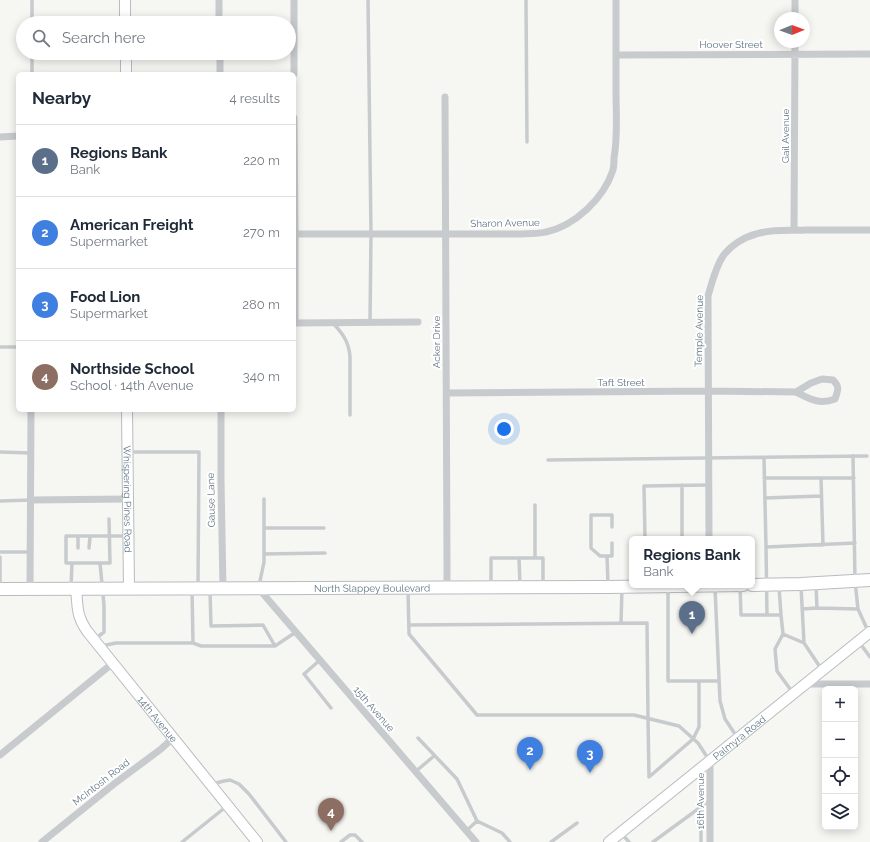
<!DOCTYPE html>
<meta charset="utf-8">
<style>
body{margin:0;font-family:Raleway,sans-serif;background:#f2f2f3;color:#1f2937}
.controls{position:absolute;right:12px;bottom:12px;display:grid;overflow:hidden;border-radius:6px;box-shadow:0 2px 10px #0003}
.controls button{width:36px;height:36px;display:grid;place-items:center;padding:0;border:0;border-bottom:1px solid #e0e1e3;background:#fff;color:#1f2937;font:20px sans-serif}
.compass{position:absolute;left:774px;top:12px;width:36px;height:36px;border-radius:50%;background:#fff;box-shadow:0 2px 10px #0003;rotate:89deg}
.you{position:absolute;left:504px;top:429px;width:14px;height:14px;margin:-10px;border:3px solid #fff;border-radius:50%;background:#1a73e8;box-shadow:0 0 0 6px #1a73e833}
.badge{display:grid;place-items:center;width:26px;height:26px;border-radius:50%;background:#111827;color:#fff;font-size:13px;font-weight:700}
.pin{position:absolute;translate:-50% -33px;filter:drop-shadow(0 1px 2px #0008)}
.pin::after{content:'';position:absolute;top:21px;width:14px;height:12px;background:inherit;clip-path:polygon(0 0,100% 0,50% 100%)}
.popup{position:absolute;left:629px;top:536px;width:126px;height:52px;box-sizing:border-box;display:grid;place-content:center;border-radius:6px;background:#fff;filter:drop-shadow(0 1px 3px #0005);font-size:13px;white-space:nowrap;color:#747a83}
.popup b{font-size:15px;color:#1f2937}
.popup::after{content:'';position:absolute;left:50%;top:100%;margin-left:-8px;border:8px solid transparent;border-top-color:#fff}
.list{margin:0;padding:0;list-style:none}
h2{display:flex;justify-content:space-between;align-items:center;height:52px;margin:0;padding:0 16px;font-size:17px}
h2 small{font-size:13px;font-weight:400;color:#747a83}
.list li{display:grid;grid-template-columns:26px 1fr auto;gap:12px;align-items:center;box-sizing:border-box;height:72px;padding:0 16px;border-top:1px solid #e0e1e3}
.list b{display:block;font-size:15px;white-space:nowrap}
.list p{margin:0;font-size:13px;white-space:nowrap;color:#747a83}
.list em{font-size:13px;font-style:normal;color:#747a83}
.icon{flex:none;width:22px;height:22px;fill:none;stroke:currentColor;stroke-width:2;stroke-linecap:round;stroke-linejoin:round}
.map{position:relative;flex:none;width:870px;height:842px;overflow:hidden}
.search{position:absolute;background:#fff;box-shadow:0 2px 10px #0003;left:16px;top:16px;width:280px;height:44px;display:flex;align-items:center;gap:10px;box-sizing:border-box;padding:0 14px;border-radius:22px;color:#747a83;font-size:15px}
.panel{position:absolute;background:#fff;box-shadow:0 2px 10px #0003;left:16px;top:72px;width:280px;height:340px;border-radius:6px}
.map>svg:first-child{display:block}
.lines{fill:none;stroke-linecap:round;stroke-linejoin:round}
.secondary-casing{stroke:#b7bdc1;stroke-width:12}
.primary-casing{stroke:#b8bcc0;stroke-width:14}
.lane{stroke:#c8cbce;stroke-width:3.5}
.street{stroke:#c8cbce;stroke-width:7}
.secondary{stroke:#fff;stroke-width:10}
.primary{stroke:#fff;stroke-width:12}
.labels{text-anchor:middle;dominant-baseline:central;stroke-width:4;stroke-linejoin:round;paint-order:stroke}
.street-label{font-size:10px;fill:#627787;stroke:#fff}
</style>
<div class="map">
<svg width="870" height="842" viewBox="0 0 870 842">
<rect width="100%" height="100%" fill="#f6f6f2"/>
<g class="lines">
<g class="secondary-casing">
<g id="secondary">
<path d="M 125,0 L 125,23"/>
<path d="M 126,53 L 126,74"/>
<path id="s1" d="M 127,410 L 129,588"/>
<path id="s2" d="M 76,589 C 78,607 76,615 87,631 L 257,842"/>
<path id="s3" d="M 609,842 L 870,632"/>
</g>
</g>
<g class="primary-casing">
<g id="primary">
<path d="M 752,585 L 801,584 L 870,580"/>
<path id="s4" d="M 0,589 L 608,587 L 743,585"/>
</g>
</g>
<path class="lane" d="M 32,0 L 32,23
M 368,0 L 371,234 L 370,322
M 526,0 L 527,142
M 32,53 L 32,74
M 333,323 C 343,334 349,342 350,357 L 350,415
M 0,347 L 18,347
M 0,452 L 31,453
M 129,452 L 199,452 L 198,585
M 853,456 L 855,581 L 858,609
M 764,458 L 766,547 L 855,543
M 548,460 L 867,456
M 764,478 L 854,478
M 821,478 L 823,545
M 765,498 L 821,496
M 0,501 L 31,500
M 535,505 L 535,558
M 109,519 L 110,563 L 66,563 L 66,536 C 86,536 107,536 127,536
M 264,528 L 324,528
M 645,539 L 644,486 L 708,485
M 682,539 L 682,485
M 766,547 L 767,615
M 78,548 L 78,536
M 89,548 L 90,537
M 0,552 L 31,552
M 264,554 L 325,553
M 607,556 L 612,556 L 612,543
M 0,557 L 0,588
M 519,558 L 520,585
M 608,584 L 607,556 L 600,556 L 591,548 L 591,515 L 612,515 L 612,527
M 816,584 L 817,608 L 858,609 L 868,631
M 491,585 L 491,558 L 543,558 L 543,584
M 259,586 L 264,562 L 264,499
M 740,586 L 741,615 L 781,615 L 779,587
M 801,586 L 804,643
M 71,587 L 72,563
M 668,588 L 668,681 L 719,681
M 715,588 L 720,701 L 725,719 L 737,737
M 192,590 L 193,643
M 408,590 L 409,634 L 477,715 L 634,715 L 679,726 L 698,743 L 709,760
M 210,591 L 211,626 L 263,625 L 275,646
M 802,609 L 817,608
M 781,615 L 783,634 L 804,643 L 822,670
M 621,623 L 622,588
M 409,625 L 647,623 L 648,718 L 649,777 L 693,739 L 699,727 L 699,681
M 783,634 L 775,649 L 777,671 L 793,693
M 95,639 L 104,632 L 104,605 L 100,563
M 859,642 L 870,657
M 101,646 L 116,643 L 193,643 L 201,646 L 275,646 L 296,632
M 320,660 L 304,674 L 331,708
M 418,738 L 457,779 L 477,821
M 415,772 L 434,756
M 212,784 L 224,781 L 230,780 L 239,784 L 249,794 L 286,842
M 701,807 L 701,842
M 466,831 L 477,821 L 502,833 L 510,842
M 621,833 L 629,842
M 182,842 L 227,806
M 341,842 L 350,835 L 355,835 L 362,842
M 551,842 L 577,823
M 653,842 L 709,801"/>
<path class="street" d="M 219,0 L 219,23
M 795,0 L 795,18
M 220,53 L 220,74
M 616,55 L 870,54
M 294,74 L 294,0
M 445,97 L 447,563 L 447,588
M 294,118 L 295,234 L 295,323 L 418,322
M 0,137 L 18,136
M 794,230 L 795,42
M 295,234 L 522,234 C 530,233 539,234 546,232 C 575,226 604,198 613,170 C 614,166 614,162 614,158 C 618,136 616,113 616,91 C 616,61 616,30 616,0
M 447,393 L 710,391 L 796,392 C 810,399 819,405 835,399 C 838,390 840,387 833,380 L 822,379 L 811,383 L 796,392
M 221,410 L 221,480 L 223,589
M 31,500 L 128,499
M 709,539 L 708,296 C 712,283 715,268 723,256 C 730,246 744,237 756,234 C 771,229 789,231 805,230 C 827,230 848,230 870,230
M 30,589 L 31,410
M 259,589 L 476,842
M 805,684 L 870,684
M 0,755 L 113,663
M 710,760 L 710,842
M 42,842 L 114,784 L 161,749 L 173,738"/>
<use href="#secondary" class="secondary"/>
<use href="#primary" class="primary"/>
</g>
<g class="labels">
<g class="street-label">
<text x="731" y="44">Hoover Street</text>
<text transform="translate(785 136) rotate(-90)">Gail Avenue</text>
<text transform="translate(505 223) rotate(-1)">Sharon Avenue</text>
<text transform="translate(699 331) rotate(-89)">Temple Avenue</text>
<text transform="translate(436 342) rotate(-90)">Acker Drive</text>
<text x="621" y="382">Taft Street</text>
<text stroke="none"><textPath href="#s1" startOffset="89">Whispering Pines Road</textPath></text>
<text transform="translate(211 500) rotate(-91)">Gause Lane</text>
<text stroke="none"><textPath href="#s4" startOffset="372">North Slappey Boulevard</textPath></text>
<text transform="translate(374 709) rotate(49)">15th Avenue</text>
<text stroke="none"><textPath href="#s2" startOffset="157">14th Avenue</textPath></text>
<text stroke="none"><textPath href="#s3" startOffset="167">Palmyra Road</textPath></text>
<text transform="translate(101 782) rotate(-38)">McIntosh Road</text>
<text transform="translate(700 801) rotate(-90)">16th Avenue</text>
</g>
</g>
</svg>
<div class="controls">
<button>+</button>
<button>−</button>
<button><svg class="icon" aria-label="locate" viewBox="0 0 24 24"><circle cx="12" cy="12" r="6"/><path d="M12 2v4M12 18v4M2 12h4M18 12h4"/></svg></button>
<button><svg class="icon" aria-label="layers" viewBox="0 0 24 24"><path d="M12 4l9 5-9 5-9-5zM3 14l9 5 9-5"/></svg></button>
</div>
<svg class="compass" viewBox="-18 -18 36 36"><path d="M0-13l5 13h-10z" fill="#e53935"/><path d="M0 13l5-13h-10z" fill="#747a83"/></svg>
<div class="you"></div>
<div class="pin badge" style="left:692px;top:634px;background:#5c6f8a">1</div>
<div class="popup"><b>Regions Bank</b>Bank</div>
<div class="pin badge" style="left:530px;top:770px;background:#3f7fe0">2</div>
<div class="pin badge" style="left:590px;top:773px;background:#3f7fe0">3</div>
<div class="pin badge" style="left:331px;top:831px;background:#8d6e63">4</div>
<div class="search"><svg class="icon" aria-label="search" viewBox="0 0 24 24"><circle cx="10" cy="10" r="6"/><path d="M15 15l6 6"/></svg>Search here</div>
<section class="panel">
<h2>Nearby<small>4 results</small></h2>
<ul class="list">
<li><span class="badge" style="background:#5c6f8a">1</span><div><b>Regions Bank</b><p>Bank</p></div><em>220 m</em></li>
<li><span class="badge" style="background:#3f7fe0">2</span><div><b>American Freight</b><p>Supermarket</p></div><em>270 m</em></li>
<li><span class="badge" style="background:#3f7fe0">3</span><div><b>Food Lion</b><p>Supermarket</p></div><em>280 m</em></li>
<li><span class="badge" style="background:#8d6e63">4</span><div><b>Northside School</b><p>School · 14th Avenue</p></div><em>340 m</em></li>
</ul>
</section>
</div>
